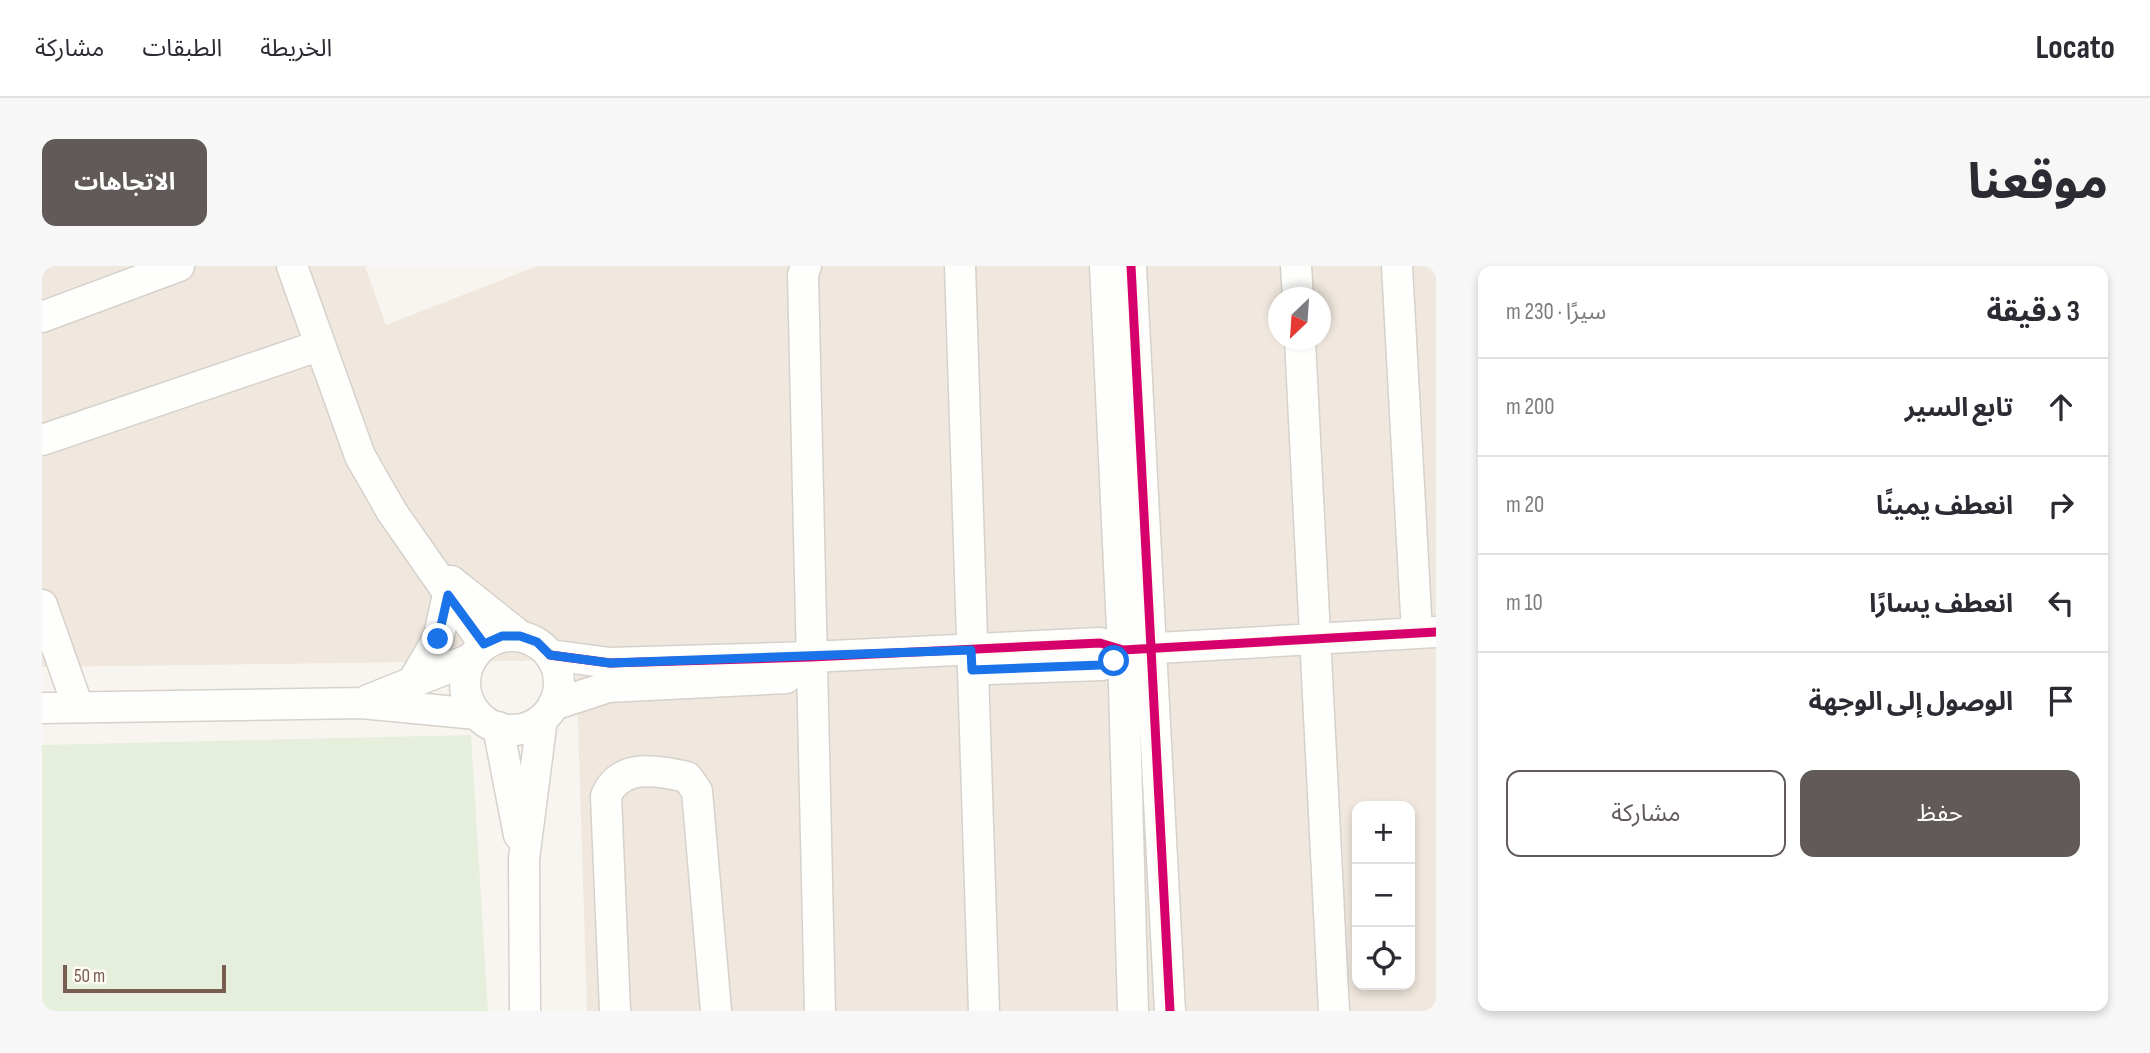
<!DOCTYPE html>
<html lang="ar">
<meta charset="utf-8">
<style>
body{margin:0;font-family:"Sofia Sans Condensed","Noto Sans Arabic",sans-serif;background:#f7f7f7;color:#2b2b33;direction:rtl}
.controls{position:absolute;right:21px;bottom:21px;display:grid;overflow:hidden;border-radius:14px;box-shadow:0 4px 10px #0003}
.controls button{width:63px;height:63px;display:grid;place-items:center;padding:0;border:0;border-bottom:2px solid #e1e1e2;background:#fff;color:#2b2b33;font:35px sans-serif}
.compass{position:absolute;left:1226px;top:21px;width:63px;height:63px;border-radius:50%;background:#fff;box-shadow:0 4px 10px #0003;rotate:205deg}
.scale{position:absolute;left:21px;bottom:18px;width:163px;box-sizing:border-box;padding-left:7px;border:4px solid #775e50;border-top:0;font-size:19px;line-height:24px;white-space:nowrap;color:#775e50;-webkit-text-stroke:5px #fefaf4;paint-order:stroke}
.stop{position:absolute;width:21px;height:21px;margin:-16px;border:5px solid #1a73e8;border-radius:50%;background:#fff}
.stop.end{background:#1a73e8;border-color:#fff;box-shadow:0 2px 7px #0008}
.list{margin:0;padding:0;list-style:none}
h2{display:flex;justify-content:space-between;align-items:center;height:91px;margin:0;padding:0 28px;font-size:30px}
h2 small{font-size:23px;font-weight:400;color:#7c7c81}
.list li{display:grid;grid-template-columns:46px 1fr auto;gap:21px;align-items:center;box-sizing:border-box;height:98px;padding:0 28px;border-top:2px solid #e1e1e2}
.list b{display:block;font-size:26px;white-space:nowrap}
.list em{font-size:23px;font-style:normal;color:#7c7c81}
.actions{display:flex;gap:14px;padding:21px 28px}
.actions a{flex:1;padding:16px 0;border:2px solid #615a59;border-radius:14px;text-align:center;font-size:24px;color:#615a59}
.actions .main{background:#615a59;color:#fff}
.icon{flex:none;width:38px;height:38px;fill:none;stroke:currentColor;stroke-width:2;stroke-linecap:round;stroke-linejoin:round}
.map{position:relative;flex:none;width:1394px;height:745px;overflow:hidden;direction:ltr;border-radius:14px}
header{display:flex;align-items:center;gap:42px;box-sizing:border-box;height:98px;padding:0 35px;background:#fff;border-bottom:2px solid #e1e1e2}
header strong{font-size:33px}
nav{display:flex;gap:38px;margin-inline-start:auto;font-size:24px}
.intro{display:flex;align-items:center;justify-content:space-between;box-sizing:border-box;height:168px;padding:0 42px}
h1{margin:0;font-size:49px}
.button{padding:18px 32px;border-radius:14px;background:#615a59;color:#fff;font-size:24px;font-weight:700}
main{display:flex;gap:42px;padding:0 42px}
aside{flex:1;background:#fff;border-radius:14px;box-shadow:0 4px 10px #0003}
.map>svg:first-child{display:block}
.residential{fill:#f0e8de;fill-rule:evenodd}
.green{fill:#e6efdc}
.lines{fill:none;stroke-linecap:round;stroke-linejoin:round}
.minor-casing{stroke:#d6d1cb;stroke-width:33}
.minor{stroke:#fefefd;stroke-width:30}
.cycleway-casing{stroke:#fefaf4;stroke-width:13}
.cycleway{stroke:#d6006c;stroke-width:9}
.route{stroke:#1a73e8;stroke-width:9}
</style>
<header>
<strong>Locato</strong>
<nav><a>الخريطة</a><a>الطبقات</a><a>مشاركة</a></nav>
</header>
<div class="intro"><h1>موقعنا</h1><a class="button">الاتجاهات</a></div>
<main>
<aside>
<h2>3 دقيقة<small>سيرًا · 230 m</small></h2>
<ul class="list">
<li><svg class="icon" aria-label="ahead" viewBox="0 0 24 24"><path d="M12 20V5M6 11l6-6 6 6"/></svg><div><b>تابع السير</b></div><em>200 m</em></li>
<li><svg class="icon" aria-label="right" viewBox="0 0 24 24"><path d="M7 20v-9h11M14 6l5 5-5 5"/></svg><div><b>انعطف يمينًا</b></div><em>20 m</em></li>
<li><svg class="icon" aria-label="left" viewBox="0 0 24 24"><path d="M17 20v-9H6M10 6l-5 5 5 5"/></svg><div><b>انعطف يسارًا</b></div><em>10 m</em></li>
<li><svg class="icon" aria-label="arrive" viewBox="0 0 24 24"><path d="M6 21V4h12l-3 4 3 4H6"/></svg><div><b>الوصول إلى الوجهة</b></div></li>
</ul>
<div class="actions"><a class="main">حفظ</a><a>مشاركة</a></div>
</aside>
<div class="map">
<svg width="1394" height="745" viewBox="0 0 1394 745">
<rect width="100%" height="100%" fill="#f8f5f0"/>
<path class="residential" d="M 0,0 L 323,0 L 344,59 L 495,0 L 1394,0 L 1394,745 L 545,745 L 534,394 L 0,401 ZM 1237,32 L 1279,32 L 1279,74 L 1237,74 ZM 1315,540 L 1368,540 L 1368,719 L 1315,719 Z"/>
<path class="green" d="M 429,469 L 446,745 L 0,745 L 0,479 Z"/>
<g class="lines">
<g class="minor-casing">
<path id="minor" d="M 250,0 L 318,190 L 350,246 L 442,378
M 764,0 L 761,9 L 778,745
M 918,0 L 942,745
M 1063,0 L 1081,384 L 1091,745
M 1089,0 L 1128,745
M 1254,0 L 1256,32
M 1355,0 L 1375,367
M 0,51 L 137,0
M 1258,74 L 1292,745
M 0,174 L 276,80
M 409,315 L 478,370
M 0,339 L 36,441
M423 417a47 47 0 1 1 94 0a47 47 0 1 1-94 0Z
M 508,389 L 568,397 L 769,391 L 1058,377 L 1081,384 L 1394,366
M 947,403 L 1060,399 L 1072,395 L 1081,384
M 370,417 L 396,373 L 406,329
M 326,434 L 429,393
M 511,439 L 566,421 L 744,412
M 0,442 L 319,437 L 435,448
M 456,461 L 477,569
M 483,745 L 482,593 L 500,453
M 573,745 L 564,530 C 578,497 615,504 645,511 L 655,525 L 674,745"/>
</g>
<use href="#minor" class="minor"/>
<g class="cycleway-casing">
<path id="cycleway" d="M 1089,0 L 1128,745
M 508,389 L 568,397 L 769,391 L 1058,377 L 1081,384 L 1394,366"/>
</g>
<use href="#cycleway" class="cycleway"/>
</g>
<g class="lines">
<path class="route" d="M 396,373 L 406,329 L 442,378 L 460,370 L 478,370 L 495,376 L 508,389 L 568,397 L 929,384 L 930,404 L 1059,399 L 1072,395"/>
</g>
</svg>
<div class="controls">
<button>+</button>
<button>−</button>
<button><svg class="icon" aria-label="locate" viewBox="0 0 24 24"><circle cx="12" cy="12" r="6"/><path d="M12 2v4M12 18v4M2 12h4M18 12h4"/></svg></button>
</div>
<svg class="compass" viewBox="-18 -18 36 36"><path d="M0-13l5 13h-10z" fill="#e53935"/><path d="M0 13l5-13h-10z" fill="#7c7c81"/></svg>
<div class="scale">50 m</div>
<div class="stop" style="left:1072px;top:395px"></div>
<div class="stop end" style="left:396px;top:373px"></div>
</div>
</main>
